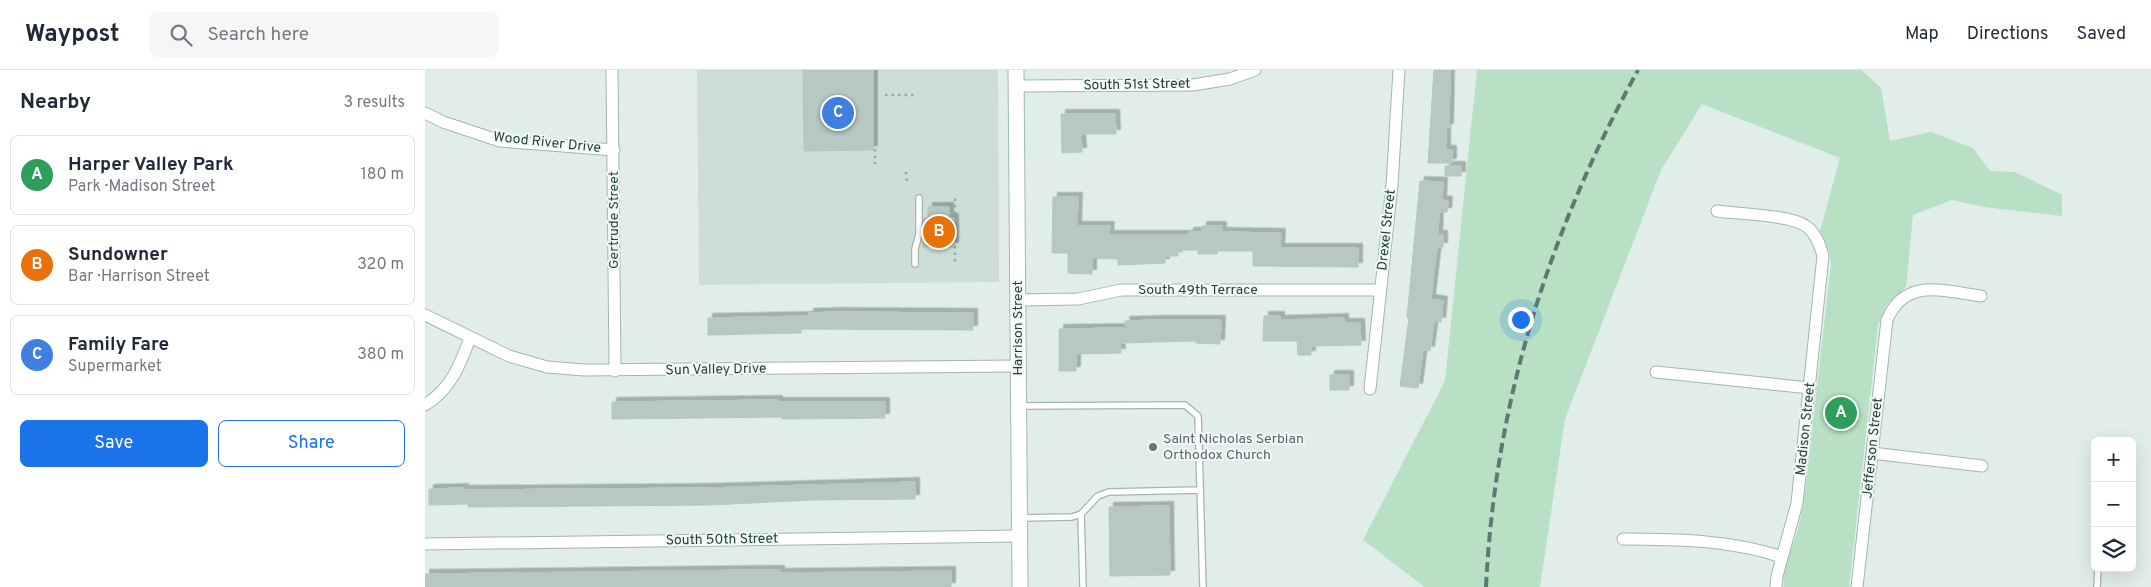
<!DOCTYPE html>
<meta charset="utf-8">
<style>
body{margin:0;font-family:Overpass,sans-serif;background:#f6f6f7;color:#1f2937}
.controls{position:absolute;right:15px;bottom:15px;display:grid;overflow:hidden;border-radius:8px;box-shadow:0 5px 20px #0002}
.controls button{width:45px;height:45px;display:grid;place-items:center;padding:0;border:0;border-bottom:1px solid #e0e1e3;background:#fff;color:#1f2937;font:25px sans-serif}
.you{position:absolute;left:1095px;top:249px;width:18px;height:18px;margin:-12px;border:4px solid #fff;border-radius:50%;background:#1a73e8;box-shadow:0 0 0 8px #1a73e833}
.badge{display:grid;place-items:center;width:32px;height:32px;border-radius:50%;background:#1a73e8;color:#fff;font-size:16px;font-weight:700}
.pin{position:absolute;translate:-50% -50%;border:2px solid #fff;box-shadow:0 1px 5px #0006}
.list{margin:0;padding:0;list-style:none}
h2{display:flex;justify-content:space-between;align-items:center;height:65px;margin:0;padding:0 20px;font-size:21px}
h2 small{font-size:16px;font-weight:400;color:#747a83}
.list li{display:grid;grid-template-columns:32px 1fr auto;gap:15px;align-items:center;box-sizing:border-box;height:80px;margin:0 10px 10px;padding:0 10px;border:1px solid #e0e1e3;border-radius:8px}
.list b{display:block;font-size:19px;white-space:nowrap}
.list p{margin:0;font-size:16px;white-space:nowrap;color:#747a83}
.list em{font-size:16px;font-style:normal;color:#747a83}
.actions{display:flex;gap:10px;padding:15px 20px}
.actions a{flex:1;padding:11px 0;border:1px solid #1a73e8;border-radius:8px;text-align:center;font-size:18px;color:#1a73e8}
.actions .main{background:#1a73e8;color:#fff}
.icon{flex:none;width:28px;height:28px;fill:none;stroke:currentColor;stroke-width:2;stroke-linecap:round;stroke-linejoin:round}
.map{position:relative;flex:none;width:1726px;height:517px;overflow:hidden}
header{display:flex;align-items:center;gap:30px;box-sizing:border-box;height:70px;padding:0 25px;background:#fff;border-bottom:1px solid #e0e1e3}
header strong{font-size:24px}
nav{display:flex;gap:28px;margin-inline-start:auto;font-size:18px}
.search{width:350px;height:45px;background:#f6f6f7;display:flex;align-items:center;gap:12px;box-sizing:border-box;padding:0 18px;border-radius:8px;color:#747a83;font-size:19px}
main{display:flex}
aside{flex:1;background:#fff}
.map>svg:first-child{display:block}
.built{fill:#cfddd7}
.green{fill:#b7e0c5}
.building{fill:#b6c8c1;stroke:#b3c7c0;filter:url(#shadow)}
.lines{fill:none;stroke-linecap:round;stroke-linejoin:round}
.lane-casing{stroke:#a3b5b0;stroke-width:8}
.street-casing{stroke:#a3b5b0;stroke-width:13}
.secondary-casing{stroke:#9ebab1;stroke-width:17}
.path{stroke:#7eb4a6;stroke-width:2.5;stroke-dasharray:2.5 4;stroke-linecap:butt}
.lane{stroke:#fff;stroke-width:5.5}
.street{stroke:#fff;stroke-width:11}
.secondary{stroke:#fff;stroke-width:15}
.rail{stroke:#5a7b74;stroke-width:4;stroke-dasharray:10 5;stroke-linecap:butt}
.worship-dot{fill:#6b7280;stroke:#f2f9f6;stroke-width:2}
.labels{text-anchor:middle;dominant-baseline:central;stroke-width:4;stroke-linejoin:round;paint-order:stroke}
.street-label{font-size:14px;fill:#1f3f38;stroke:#f2f9f6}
.worship-label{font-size:14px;fill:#5b616d;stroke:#f2f9f6;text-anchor:start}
</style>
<header>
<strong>Waypost</strong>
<div class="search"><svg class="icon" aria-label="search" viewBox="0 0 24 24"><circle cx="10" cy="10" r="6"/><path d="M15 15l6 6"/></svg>Search here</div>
<nav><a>Map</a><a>Directions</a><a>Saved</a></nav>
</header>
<main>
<aside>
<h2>Nearby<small>3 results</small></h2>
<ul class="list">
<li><span class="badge" style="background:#2e9e5b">A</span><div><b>Harper Valley Park</b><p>Park · Madison Street</p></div><em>180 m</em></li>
<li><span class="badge" style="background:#e8710a">B</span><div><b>Sundowner</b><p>Bar · Harrison Street</p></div><em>320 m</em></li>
<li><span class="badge" style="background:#3f7fe0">C</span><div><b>Family Fare</b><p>Supermarket</p></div><em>380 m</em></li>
</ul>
<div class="actions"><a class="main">Save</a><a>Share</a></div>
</aside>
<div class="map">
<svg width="1726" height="517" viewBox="0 0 1726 517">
<defs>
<filter id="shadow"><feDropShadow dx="4.5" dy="-4.5" stdDeviation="0" flood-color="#0004"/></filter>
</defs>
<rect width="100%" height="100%" fill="#e1ede8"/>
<path class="built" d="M 272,0 L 573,0 L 574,212 L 274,215 Z"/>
<path class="green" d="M 1052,0 L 1436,0 L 1456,18 L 1465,71 L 1506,62 L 1548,78 L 1565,101 L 1590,102 L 1637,125 L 1637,146 L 1559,137 L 1527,130 L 1488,145 L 1481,217 L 1462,234 L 1453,255 L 1424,517 L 1359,517 L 1358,504 L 1373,459 L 1379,431 L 1406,194 L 1404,180 L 1395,161 L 1415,88 L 1277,34 L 1236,100 L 1140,349 L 1115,517 L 1000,517 L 938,470 L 1020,311 Z"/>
<path class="building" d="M 378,0 L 448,0 L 448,80 L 379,81 Z
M 1009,0 L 1025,0 L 1024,58 L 1021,58 L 1021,80 L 1027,80 L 1027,93 L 1003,93 Z
M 636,44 L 690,44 L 691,64 L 656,64 L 657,82 L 637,83 Z
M 1020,96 L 1036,96 L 1036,106 L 1020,106 Z
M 995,111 L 1018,112 L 1017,130 L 1023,131 L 1022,142 L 1014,142 L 1013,165 L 1018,165 L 1018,177 L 1012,177 L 1006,229 L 1018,231 L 1016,252 L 1009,251 L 1005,281 L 998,280 L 993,318 L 975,316 L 984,248 L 982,248 Z
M 628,127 L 653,127 L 652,156 L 685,156 L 684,165 L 764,165 L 764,162 L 777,162 L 777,156 L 797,156 L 797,162 L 856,163 L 855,178 L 933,178 L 933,197 L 828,196 L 828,181 L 792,181 L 792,184 L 773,184 L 773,180 L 753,180 L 753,186 L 740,186 L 740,193 L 693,195 L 693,189 L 667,188 L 667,204 L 643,203 L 643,183 L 627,183 Z
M 503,137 L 524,137 L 524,148 L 529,148 L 529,177 L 498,177 L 499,148 L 503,148 Z
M 409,242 L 548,243 L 548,260 L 376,259 L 376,263 L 283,265 L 283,248 L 384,246 L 384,243 Z
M 839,246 L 855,246 L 855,250 L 919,248 L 919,253 L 935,253 L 936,275 L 886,276 L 886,285 L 873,285 L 872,271 L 838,271 Z
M 730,250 L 796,250 L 795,274 L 771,273 L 771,271 L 695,273 L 696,283 L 651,284 L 651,301 L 634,301 L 634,259 L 701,258 L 700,251 Z
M 905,305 L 924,305 L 924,320 L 905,320 Z
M 353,330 L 353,332 L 460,332 L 460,348 L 357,349 L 357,347 L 187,349 L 187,332 Z
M 490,412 L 490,429 L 387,430 L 286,435 L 43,437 L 43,434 L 4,435 L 4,419 L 39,418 L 39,420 L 281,418 Z
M 744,436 L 745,505 L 685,506 L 684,437 Z
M 334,500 L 355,500 L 355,503 L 526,501 L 526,517 L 0,517 L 0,504 Z"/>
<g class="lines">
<g class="lane-casing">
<path id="lane" d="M 490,194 L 490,179 L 494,164 L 494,128
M 595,336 L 760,335 L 773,346 L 778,517
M 656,444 L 658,517
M 596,448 L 647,447 L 656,444 L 673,426 L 684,422 L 775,420
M 1672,517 L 1673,498"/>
</g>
<g class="street-casing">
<path id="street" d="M 187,0 L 190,301
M 591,16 L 768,15 L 805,9 L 830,0
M 0,43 L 18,52 L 75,71 L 189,80
M 1292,141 C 1314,144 1365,145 1381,156 C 1391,163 1395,175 1398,186 L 1372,433 L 1352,506 L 1351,517
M 592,230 L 653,229 L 696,220 L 955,220
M 0,245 L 84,286 L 122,297 L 159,300 L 593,296
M 1231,302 L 1385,318
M 945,319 L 967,115 L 974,0
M 0,335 C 26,319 35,295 45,268
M 1447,383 L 1557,396
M 1198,469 C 1252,469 1306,470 1357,487
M 0,474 L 594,466
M 1432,517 L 1462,250 C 1480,207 1519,221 1556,226"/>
</g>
<g class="secondary-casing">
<path id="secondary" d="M 591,0 L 595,517"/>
</g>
<path class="path" d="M 460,25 L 490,25
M 450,79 L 450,94
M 481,102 L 482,112
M 530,144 L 530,128
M 530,176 L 530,193"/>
<use href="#lane" class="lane"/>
<use href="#street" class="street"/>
<use href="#secondary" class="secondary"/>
<path class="rail" d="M 1061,517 C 1070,331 1124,162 1213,0"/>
</g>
<circle class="worship-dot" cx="728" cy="377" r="5"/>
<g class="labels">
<g class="street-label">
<text transform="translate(712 15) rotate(-1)">South 51st Street</text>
<text transform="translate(122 73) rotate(6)">Wood River Drive</text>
<text transform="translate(189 150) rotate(-90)">Gertrude Street</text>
<text transform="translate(962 160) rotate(-84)">Drexel Street</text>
<text x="773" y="220">South 49th Terrace</text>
<text transform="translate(593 258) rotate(-90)">Harrison Street</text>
<text transform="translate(291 300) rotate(-1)">Sun Valley Drive</text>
<text transform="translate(1381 359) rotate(-84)">Madison Street</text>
<text transform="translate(1448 378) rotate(-84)">Jefferson Street</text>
<text transform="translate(297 470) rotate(-1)">South 50th Street</text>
</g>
<g class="worship-label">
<text x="738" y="369">Saint Nicholas Serbian<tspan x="738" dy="16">Orthodox Church</tspan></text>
</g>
</g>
</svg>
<div class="controls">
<button>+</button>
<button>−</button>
<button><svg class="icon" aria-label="layers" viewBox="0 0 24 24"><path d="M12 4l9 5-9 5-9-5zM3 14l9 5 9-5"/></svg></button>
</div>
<div class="you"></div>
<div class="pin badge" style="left:1416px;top:343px;background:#2e9e5b">A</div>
<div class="pin badge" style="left:514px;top:162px;background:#e8710a">B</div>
<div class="pin badge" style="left:413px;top:43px;background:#3f7fe0">C</div>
</div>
</main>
